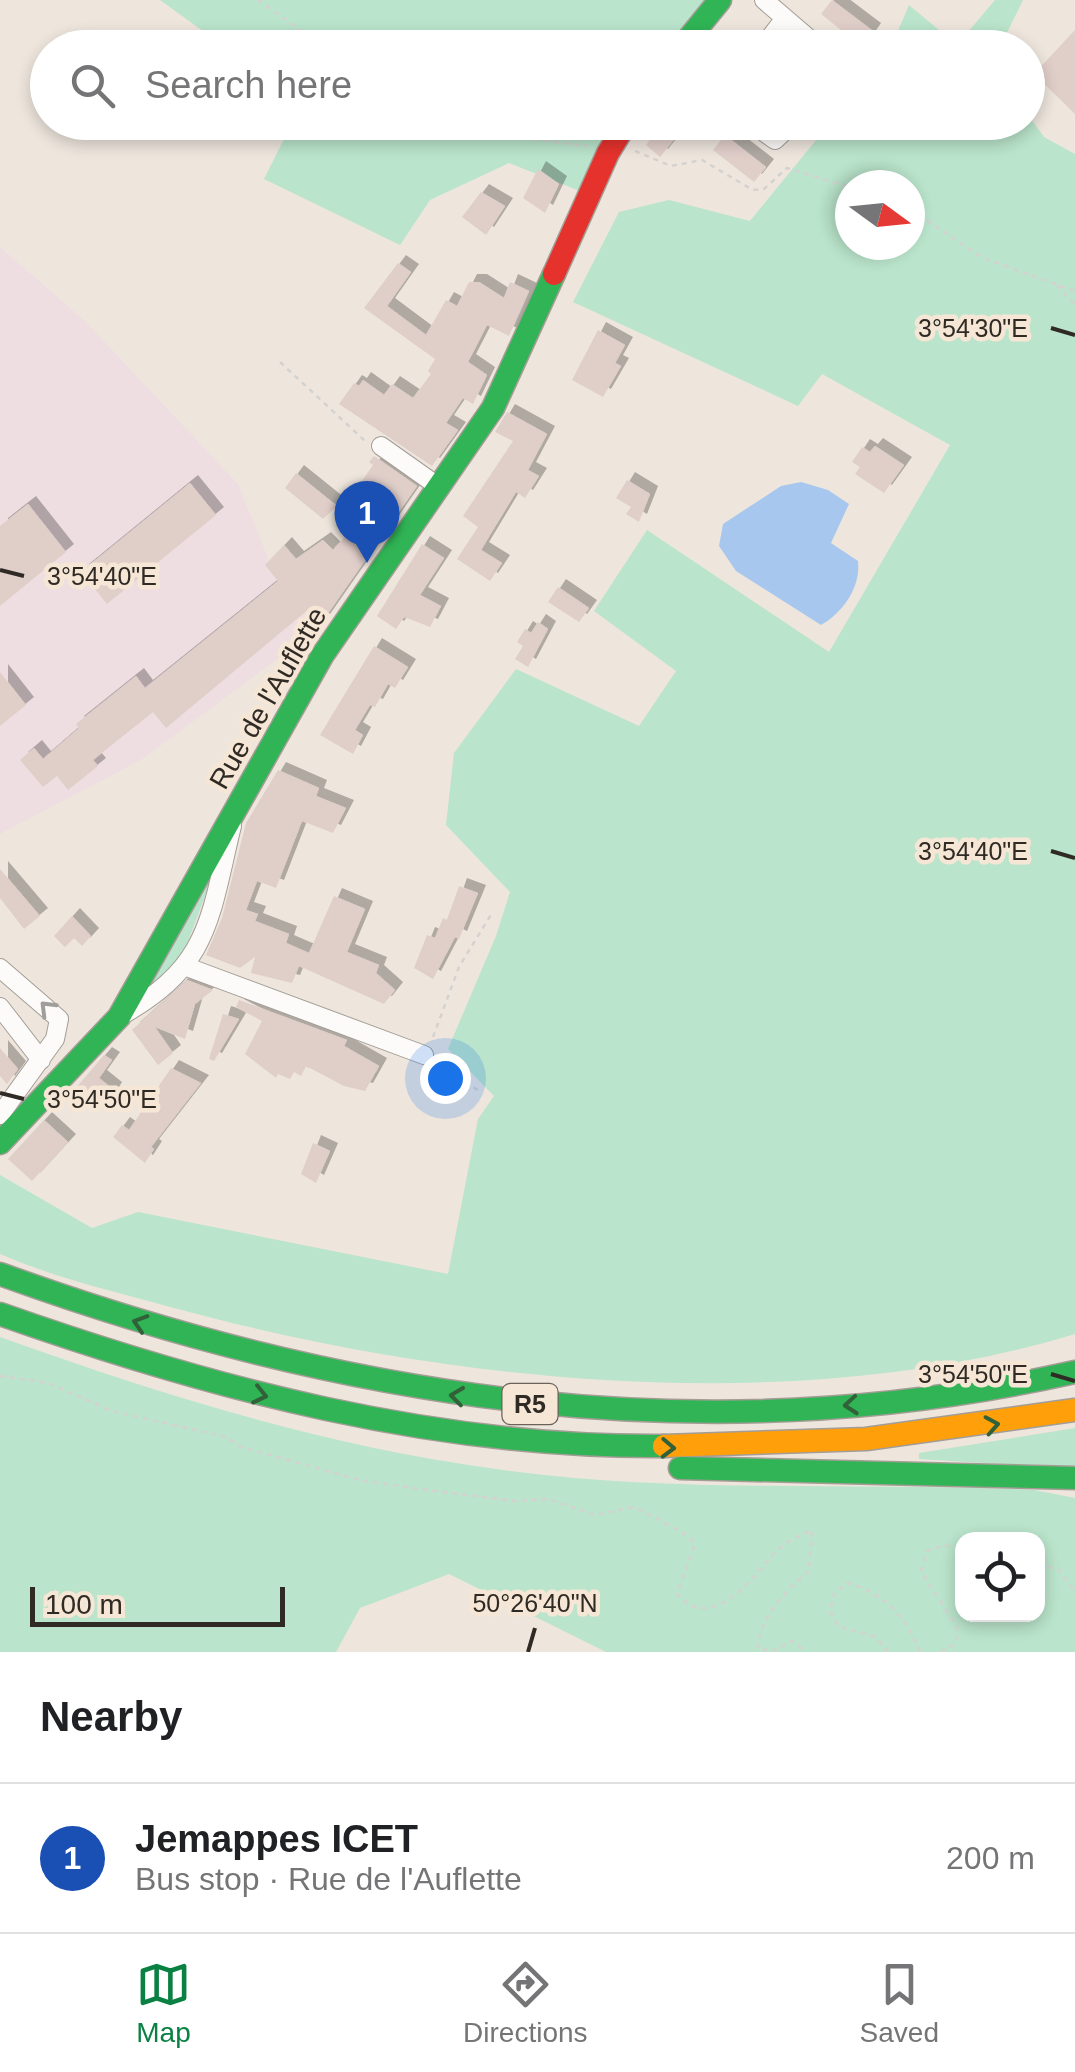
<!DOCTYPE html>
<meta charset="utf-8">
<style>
body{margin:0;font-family:Helvetica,sans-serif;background:#f2f2f2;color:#202124}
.controls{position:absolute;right:30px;bottom:30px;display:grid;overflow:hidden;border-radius:20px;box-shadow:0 5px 15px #0003}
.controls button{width:90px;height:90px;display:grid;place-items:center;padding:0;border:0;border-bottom:2px solid #e0e0e0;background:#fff;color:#202124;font:50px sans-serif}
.compass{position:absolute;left:835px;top:170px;width:90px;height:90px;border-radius:50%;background:#fff;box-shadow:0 5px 15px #0003;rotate:105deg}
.scale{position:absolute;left:30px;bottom:25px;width:255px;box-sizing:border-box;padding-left:10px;border:5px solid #302a24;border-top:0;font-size:28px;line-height:35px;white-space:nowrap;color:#302a24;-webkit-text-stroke:8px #f5e6d6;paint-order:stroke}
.you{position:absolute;left:445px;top:1078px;width:35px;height:35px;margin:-25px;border:8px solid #fff;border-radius:50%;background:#1a73e8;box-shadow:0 0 0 15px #1a73e833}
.badge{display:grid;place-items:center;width:65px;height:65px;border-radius:50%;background:#0b8043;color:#fff;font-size:32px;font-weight:700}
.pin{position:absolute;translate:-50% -82px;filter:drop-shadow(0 2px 5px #0008)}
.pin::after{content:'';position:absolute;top:52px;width:35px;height:30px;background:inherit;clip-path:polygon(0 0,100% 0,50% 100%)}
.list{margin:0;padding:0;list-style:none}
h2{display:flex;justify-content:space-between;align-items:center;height:130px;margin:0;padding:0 40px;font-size:42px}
h2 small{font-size:32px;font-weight:400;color:#757577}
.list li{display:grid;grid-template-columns:65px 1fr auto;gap:30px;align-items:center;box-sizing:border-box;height:150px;padding:0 40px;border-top:2px solid #e0e0e0}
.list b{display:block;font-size:38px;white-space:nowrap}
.list p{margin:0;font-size:32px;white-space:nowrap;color:#757577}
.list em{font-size:32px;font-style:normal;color:#757577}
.icon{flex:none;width:55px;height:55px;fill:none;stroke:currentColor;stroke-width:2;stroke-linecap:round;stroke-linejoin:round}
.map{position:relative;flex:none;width:1075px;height:1652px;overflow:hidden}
.search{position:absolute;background:#fff;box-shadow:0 5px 15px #0003;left:30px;right:30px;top:30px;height:110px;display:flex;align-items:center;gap:25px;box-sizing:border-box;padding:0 35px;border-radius:55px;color:#757577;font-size:38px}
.sheet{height:280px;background:#fff}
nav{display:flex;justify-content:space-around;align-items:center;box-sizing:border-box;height:140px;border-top:2px solid #e0e0e0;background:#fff;font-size:28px;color:#757577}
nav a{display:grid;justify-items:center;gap:5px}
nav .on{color:#0b8043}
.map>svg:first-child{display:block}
.education{fill:#eedee1}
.green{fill:#bae4cb;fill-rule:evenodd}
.water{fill:#a8c7ee}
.building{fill:#e0cec9;filter:url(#shadow)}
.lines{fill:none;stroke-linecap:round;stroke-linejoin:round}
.street-casing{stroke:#a39d96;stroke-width:20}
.fast-casing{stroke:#a39d96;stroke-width:25}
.slow-casing{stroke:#a39d96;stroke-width:25}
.jam-casing{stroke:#a39d96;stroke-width:25}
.path{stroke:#d4d2d0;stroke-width:2.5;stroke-dasharray:5 5;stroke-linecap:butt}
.street{stroke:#fcfbfa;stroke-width:18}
.fast{stroke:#30b455;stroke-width:22}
.slow{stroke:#ff9f0a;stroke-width:22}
.jam{stroke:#e5322d;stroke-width:22}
.oneway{stroke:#a09d9a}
.oneway2{stroke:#306138}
.ticks{fill:none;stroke:#302a24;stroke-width:4}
.labels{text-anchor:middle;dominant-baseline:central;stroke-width:9;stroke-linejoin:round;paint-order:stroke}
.shield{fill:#f5e6d6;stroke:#6b6259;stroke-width:2.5}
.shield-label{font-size:25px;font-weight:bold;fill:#302a24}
.street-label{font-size:28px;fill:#302a24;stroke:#f5e6d6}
.ticks-label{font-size:25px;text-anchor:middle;fill:#302a24;stroke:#f5e6d6;stroke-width:9;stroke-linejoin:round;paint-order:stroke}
</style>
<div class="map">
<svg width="1075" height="1652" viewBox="0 0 1075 1652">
<defs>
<filter id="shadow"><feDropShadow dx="8" dy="-8" stdDeviation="0" flood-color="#0004"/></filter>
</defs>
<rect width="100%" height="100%" fill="#eee6dd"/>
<path class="education" d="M 0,247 L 85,321 L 238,484 L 268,558 L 321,627 L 141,760 L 0,834 Z"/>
<path class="green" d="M 160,0 L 720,0 L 681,48 L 225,47 Z
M 995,0 L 1023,0 L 1000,47 L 891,47 L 909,5 L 957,45 Z
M 1028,115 L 1044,137 L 1075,154 L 1075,1334 C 798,1419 450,1383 174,1308 C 116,1292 55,1278 0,1254 L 0,1175 L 92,1228 L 138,1212 L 448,1274 L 478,1119 L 494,1096 L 448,1049 L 496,936 L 510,892 L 446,825 L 454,753 L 516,669 L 639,726 L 676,671 L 594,611 L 647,530 L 829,652 L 950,445 L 822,374 L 798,406 L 573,302 L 619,212 L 669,200 L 750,221 L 830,123 L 1028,122 ZM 850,185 L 910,185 L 910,245 L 850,245 Z
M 292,123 L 627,123 L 590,195 L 509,163 L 430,200 L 400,245 L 264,179 Z
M 215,870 L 179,965 L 140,993 Z
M 0,1337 C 162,1395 325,1446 496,1469 C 673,1494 856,1482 1034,1490 L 1075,1498 L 1075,1652 L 606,1652 L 449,1574 L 360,1608 L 336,1652 L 0,1652 ZM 962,1540 L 1038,1540 L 1038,1614 L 962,1614 Z
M 1075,1428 L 1075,1469 L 919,1459 L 919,1453 Z"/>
<path class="water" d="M 801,482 L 828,490 L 849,504 L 831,543 L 858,561 C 861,588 842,613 821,625 L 736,571 L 719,546 L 723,524 L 781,486 Z"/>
<path class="building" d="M 832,0 L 873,31 L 862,47 L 821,14 Z
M 1075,30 L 1075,114 L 1034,74 Z
M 663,122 L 688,122 L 660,157 L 646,145 Z
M 725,135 L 766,167 L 754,182 L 713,150 Z
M 538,169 L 559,184 L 545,213 L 523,198 Z
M 481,192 L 505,206 L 486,235 L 462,217 Z
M 398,263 L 411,272 L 387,306 L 426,335 L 446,300 L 457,306 L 469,282 L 479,282 L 504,298 L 510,282 L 529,291 L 509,336 L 487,325 L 468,362 L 487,375 L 473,404 L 463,398 L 446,423 L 458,430 L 432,466 L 339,404 L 354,383 L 359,386 L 363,380 L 384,395 L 392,384 L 413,398 L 431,374 L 428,371 L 435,359 L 364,308 Z
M 598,330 L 625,345 L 615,363 L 621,366 L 603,397 L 572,380 Z
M 507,412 L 547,434 L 528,470 L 539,476 L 525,498 L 516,492 L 481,550 L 502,563 L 490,581 L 457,559 L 478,527 L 463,516 L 513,441 L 495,432 Z
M 875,446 L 904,465 L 884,493 L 855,474 L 860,467 L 852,462 L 862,447 L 870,452 Z
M 374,456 L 417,486 L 322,622 L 310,608 L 166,728 L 153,712 L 93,760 L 98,766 L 68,790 L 57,776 L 43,787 L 20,760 L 34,748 L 43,759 L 79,728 L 76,724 L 136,676 L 145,688 L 278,581 L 265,565 L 284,545 L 296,559 L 323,540 L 333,550 L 358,522 L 342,510 L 373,465 L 369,462 Z
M 296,473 L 337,506 L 323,519 L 285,488 Z
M 627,480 L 650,494 L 639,522 L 626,514 L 631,507 L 616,498 Z
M 190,483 L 216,515 L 107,604 L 81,572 Z
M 28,504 L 66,552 L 0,606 L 0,526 Z
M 422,544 L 444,558 L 420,595 L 441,606 L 430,627 L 404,617 L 396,629 L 377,616 Z
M 558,587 L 589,608 L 579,622 L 548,602 Z
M 538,622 L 548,629 L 528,667 L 515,659 L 523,646 L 517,642 L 525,629 L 531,633 Z
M 374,646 L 408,667 L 395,688 L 388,684 L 375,707 L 370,705 L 355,730 L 363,735 L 353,754 L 320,735 Z
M 0,672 L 26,705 L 0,726 Z
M 278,770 L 319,788 L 316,796 L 346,808 L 333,833 L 302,821 L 276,888 L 257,881 L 246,910 L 258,914 L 255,921 L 289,934 L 286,943 L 309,953 L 334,896 L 365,909 L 347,952 L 379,965 L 376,973 L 395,990 L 384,1004 L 299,966 L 292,983 L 251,973 L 255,957 L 240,968 L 206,955 L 222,918 L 246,823 Z
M 0,869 L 40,916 L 24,929 L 0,898 Z
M 459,886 L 478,893 L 459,939 L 455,937 L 433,979 L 414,968 L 427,935 L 435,938 L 443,918 L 447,920 Z
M 72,916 L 91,936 L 82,946 L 74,938 L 65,947 L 54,936 Z
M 187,980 L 213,990 L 195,1004 L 185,1039 L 155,1027 L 173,1053 L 158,1065 L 132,1030 Z
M 239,1000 L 347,1040 L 344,1046 L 379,1066 L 365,1091 L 344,1086 L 306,1066 L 301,1076 L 294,1072 L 290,1079 L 278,1074 L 276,1078 L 245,1054 L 262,1021 L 236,1007 Z
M 223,1014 L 239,1019 L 214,1061 L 209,1059 Z
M 0,1048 L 18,1069 L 7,1084 L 0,1076 Z
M 104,1055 L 112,1060 L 99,1078 L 114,1090 L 111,1095 L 116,1098 L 107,1111 L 75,1089 Z
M 171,1068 L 201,1083 L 151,1147 L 154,1149 L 145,1163 L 113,1137 L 122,1125 L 129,1130 Z
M 44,1120 L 68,1142 L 32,1181 L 8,1159 Z
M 313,1143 L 330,1151 L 316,1183 L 301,1174 Z"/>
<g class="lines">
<g class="street-casing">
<path id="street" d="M 764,0 L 820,48
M 762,48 L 785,18
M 750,122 L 775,140 L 794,122
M 381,446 L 439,487
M 187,967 L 424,1055
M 0,968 L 59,1019 L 55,1039 L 0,1115
M 0,1007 L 41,1060
M 119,1017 C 210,966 209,921 232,826"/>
</g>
<g class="fast-casing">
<path id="fast" d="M 681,48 L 720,0
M 0,1143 L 119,1017 L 322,656 L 493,408 L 554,274
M 0,1274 C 350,1401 706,1455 1075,1372
M 0,1314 C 213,1389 435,1448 664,1446
M 680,1468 L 1075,1478"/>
</g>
<g class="slow-casing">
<path id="slow" d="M 664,1446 L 866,1439 L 1075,1410"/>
</g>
<g class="jam-casing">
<path id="jam" d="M 554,274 L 608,153 L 627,122"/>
</g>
<path class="path" d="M 258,0 L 326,48
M 457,122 L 490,134 L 588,146
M 635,151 L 671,166 L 702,160 L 753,190 L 764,189 L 787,168 L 850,187
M 910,209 L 983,258 L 1075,291
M 1057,285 L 1075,305
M 280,362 L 365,441
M 433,1037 L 459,967 L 492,913
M 441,1064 L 479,1091
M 0,1376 L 48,1383 L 112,1411 L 226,1437 L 241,1447 L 359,1480 L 420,1489 L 514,1501 L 548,1499 L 595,1515 L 634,1507 L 684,1533 L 695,1544 L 677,1594 C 710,1634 751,1580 772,1556 C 782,1544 797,1536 812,1530 L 809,1571 C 786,1590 759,1618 758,1649 L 773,1651 L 792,1641 L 806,1652
M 1038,1564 L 1059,1570 L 1075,1592
M 888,1652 L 876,1637 L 839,1627 L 830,1611 L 834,1594 L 847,1583 C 884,1593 907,1617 920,1652
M 941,1652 L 956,1643 L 957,1627 L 921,1571 L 927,1551 L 944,1545 L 962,1549"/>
<use href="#street" class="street"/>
<use href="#fast" class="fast"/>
<use href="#slow" class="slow"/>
<use href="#jam" class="jam"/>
</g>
<defs><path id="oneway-chevron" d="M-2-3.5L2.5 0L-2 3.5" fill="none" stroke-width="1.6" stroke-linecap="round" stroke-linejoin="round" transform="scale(2.5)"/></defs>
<use class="oneway" href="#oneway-chevron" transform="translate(47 1008) rotate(-135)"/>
<g class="oneway2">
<use href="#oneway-chevron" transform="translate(140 1323) rotate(-162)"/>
<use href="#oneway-chevron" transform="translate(260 1395) rotate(13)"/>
<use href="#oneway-chevron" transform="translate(457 1396) rotate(-173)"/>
<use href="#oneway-chevron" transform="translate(851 1405) rotate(175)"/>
<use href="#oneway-chevron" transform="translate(992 1425) rotate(-10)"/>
<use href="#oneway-chevron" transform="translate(668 1448) rotate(2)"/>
</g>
<path class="ticks" d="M 1051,328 L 1075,335M 0,570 L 24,576M 1051,851 L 1075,858M 0,1093 L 24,1099M 1051,1374 L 1075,1381M 528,1652 L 535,1628"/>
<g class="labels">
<rect class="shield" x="502.5" y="1384" width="55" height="40" rx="8"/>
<g class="shield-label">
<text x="530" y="1404">R5</text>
</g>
<g class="street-label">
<text transform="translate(268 698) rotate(-60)">Rue de l'Auflette</text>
</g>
</g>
<g class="ticks-label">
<text x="973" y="337">3°54'30"E</text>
<text x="102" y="585">3°54'40"E</text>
<text x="973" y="860">3°54'40"E</text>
<text x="102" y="1108">3°54'50"E</text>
<text x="973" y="1383">3°54'50"E</text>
<text x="535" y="1612">50°26'40"N</text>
</g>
</svg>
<div class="controls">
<button><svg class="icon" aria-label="locate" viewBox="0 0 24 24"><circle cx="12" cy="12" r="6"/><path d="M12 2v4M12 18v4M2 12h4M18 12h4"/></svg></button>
</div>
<svg class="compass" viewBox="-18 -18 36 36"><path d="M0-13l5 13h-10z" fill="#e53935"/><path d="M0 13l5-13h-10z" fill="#757577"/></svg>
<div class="scale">100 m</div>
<div class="you"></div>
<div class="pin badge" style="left:367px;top:563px;background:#1a4fb4">1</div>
<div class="search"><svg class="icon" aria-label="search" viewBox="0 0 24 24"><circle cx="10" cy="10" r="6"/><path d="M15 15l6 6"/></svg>Search here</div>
</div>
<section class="sheet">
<h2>Nearby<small></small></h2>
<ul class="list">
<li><span class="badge" style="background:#1a4fb4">1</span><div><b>Jemappes ICET</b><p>Bus stop · Rue de l'Auflette</p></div><em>200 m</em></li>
</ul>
</section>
<nav>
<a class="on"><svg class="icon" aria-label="map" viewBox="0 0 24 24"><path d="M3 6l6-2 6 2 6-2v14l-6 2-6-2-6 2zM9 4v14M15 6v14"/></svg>Map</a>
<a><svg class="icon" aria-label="directions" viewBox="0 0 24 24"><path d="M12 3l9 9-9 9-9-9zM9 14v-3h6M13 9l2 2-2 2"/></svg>Directions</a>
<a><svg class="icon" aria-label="saved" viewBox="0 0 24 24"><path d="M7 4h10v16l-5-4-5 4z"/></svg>Saved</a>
</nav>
